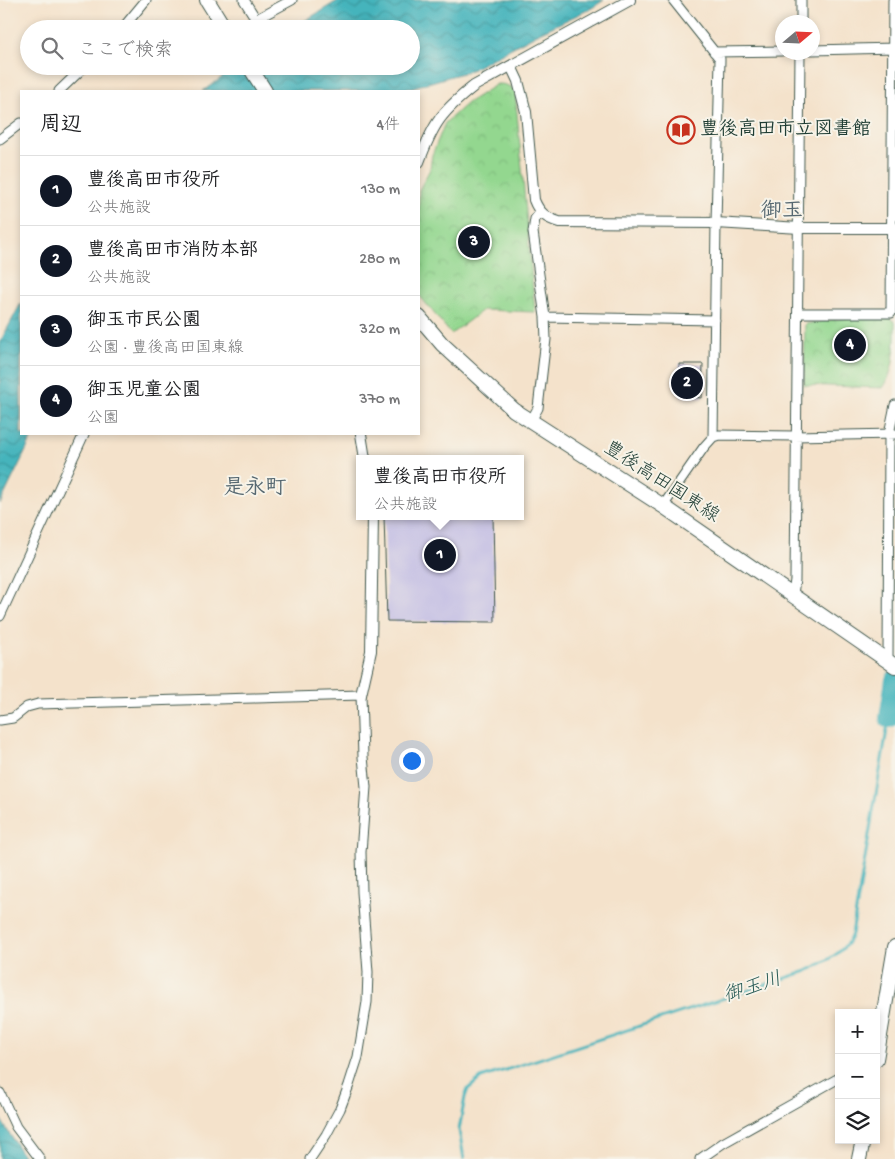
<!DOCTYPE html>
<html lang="ja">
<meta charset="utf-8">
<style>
body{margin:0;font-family:"Gochi Hand","Klee One",sans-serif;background:#f6f6f6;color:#202124}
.controls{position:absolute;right:15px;bottom:15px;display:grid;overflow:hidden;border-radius:0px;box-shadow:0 2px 8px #0003}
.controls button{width:45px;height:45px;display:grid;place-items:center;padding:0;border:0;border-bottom:1px solid #e0e0e0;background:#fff;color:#202124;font:25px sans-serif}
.compass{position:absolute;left:775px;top:15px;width:45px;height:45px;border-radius:50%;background:#fff;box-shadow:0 2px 8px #0003;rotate:71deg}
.you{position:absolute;left:411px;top:760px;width:18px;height:18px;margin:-12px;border:4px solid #fff;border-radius:50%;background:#1a73e8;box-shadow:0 0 0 8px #1a73e833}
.badge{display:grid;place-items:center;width:32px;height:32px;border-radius:50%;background:#111827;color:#fff;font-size:16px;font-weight:700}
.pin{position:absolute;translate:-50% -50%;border:2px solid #fff;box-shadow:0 1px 5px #0006}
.popup{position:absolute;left:356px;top:455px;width:168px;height:65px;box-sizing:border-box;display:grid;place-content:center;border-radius:0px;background:#fff;filter:drop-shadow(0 1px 4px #0005);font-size:16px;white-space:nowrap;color:#757577}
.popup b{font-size:19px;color:#202124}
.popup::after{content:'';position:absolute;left:50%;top:100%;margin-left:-10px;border:10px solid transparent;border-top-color:#fff}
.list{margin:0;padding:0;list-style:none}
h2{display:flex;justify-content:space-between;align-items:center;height:65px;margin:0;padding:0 20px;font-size:21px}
h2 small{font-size:16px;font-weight:400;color:#757577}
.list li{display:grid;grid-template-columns:32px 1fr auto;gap:15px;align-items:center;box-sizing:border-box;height:70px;padding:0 20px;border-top:1px solid #e0e0e0}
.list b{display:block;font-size:19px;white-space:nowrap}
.list p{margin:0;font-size:16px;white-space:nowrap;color:#757577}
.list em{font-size:16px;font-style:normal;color:#757577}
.icon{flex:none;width:28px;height:28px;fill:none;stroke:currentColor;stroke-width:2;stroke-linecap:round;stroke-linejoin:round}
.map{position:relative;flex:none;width:895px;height:1159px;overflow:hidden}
.search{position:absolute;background:#fff;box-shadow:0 2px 8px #0003;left:20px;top:20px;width:400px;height:55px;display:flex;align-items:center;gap:12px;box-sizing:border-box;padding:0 18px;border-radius:28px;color:#757577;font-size:19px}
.panel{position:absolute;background:#fff;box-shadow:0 2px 8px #0003;left:20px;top:90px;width:400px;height:345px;border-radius:0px}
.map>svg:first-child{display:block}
.park{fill:url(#park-crowns);stroke:#598a62}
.water{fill:url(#water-waves);stroke:#327878}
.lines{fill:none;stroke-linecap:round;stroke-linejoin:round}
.stream{stroke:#45b4bc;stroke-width:3}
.river{stroke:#45b4bc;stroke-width:20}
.building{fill:#bdb8e3}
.minor-casing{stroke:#3f564b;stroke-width:11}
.tertiary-casing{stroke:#3f564b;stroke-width:12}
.primary-casing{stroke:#3f564b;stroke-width:16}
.minor{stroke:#fff;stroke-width:9}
.tertiary{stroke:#fff;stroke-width:10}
.primary{stroke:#fff;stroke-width:14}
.labels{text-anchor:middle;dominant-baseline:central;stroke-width:4;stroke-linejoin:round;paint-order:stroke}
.poi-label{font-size:19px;font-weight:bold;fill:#1f3d34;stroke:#f7f3e8;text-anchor:start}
.street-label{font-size:19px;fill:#1f3d34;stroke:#f7f3e8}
.water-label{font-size:20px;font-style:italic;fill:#285b56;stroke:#f7f3e8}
.quarter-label{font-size:21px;font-weight:bold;fill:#566871;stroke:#f7f3e8}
</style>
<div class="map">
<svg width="895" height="1159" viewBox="0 0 895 1159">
<defs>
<pattern id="park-crowns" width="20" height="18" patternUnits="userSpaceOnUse" patternTransform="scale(1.25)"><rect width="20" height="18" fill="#93d78f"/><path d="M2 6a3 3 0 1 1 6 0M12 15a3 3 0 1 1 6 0" fill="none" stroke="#7eb97c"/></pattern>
<pattern id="water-waves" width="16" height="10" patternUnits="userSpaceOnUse" patternTransform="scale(1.25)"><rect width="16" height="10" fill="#45b4bc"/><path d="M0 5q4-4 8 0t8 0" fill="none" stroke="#39949a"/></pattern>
</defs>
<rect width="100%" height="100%" fill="#f7f3e8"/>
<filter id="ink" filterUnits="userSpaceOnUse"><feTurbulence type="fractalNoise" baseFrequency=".02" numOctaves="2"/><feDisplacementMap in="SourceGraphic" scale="10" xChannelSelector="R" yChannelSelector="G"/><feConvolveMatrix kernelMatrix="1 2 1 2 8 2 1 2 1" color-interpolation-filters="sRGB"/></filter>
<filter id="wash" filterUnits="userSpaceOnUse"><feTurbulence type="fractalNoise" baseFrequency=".0096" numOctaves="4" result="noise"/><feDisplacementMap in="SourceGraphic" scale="20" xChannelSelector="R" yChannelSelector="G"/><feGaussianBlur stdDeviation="1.12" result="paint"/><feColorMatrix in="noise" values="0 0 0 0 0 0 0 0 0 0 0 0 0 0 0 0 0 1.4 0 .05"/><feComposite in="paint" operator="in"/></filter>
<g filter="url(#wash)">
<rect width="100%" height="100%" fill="#f4e2cb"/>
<path class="park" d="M 497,84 C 505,84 509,85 515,91 L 535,312 L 483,310 L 451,334 L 419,295 L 419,190 L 430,169 L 432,155 L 445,123 L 467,103 Z
M 883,312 L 895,322 C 895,344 895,371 883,388 L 804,385 L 805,324 Z"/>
<path class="water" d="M 339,0 L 604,0 L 592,8 L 539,33 L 469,71 L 400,91 L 203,91 L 238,66 L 411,66 L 411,29 L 291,29 Z
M 21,303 L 21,434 L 34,434 L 0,504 L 0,342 Z
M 0,1118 L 25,1159 L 0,1159 Z"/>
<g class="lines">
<path class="stream" d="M 464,1159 L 459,1130 L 465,1097 L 468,1089 L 481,1078 L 807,971 C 823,962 846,953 852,934 L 889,718"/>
<path class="river" d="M 889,718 L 895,680"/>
</g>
<g id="blocks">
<path class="building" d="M 679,364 L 703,364 L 702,398 L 681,396 Z
M 384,516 L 493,516 L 495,622 L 387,621 Z"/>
</g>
</g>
<g filter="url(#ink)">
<use href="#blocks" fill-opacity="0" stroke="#3f564b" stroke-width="1"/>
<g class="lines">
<g class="minor-casing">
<path id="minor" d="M 244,0 L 256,19
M 673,0 L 720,59 L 716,223 L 713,437
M 801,22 L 801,0
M 122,29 L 146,0
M 238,29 L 292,0
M 812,50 L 895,48
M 714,52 L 782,51
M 59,91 L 85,66
M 0,139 L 21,123
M 799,313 L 891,313 L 893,0
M 545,317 L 715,320
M 531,421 L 538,408 L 546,339 L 545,317 L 533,232 L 535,219 L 540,213
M 663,506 L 704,447 L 713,437 L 719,435 L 795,436 L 895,434
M 793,594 L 795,580 C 795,404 800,228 800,52
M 0,616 L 84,434
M 888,661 L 889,434 L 895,405
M 0,720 L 13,718 L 27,707 L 38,704 L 361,695 L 363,757 L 366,787 L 361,852 L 362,892 L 368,972 L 367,1002 L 358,1057 L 349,1085 L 340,1109 L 326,1135 L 310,1159
M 0,1093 L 16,1127 L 40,1159
M 700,1159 L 723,1143 L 839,1078"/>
</g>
<g class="tertiary-casing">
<path id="tertiary" d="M 511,66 L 518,81 L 526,112 L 534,200 C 539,213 546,218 559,222 L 716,223 L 800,228 L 895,228
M 419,162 C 433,124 441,112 474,86 L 630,0
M 361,434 L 365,459
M 361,695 L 371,651 L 373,516"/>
</g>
<g class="primary-casing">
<path id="primary" d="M 207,0 L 225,29
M 249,66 L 265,91
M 419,317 L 442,344 L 514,410 L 663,506 L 895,666
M 876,1059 L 895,947
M 859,1159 L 863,1140"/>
</g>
<use href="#minor" class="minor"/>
<use href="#tertiary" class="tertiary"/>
<use href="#primary" class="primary"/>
</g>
</g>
<defs>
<g id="library-ring" transform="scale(1.4375)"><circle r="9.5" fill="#f7f3e8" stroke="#c8321e" stroke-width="1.5"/><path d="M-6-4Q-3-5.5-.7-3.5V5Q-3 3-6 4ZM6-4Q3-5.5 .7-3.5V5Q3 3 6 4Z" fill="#c8321e"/></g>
</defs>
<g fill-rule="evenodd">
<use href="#library-ring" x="681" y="130"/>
</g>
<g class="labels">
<g class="poi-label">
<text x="700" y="130">豊後高田市立図書館</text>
</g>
<g class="street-label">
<text transform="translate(661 483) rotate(33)">豊後高田国東線</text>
</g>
<g class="water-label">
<text transform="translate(753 989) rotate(-18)">御玉川</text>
</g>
<g class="quarter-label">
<text x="782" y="212">御玉</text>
<text x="255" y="489">是永町</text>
</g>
</g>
</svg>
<div class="controls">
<button>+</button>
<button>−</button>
<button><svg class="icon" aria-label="layers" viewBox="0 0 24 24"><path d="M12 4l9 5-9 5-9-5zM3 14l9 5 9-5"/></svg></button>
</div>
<svg class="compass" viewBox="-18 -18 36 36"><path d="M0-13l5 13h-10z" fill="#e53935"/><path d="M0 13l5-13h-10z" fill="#757577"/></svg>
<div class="you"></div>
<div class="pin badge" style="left:440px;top:555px">1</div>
<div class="popup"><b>豊後高田市役所</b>公共施設</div>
<div class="pin badge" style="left:687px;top:383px">2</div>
<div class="pin badge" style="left:474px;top:242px">3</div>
<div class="pin badge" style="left:850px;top:345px">4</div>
<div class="search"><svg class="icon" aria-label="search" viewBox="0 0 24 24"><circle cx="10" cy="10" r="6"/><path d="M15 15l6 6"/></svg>ここで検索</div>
<section class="panel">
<h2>周辺<small>4件</small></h2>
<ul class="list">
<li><span class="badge">1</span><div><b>豊後高田市役所</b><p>公共施設</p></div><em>130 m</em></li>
<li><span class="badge">2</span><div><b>豊後高田市消防本部</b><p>公共施設</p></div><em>280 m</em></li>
<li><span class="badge">3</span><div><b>御玉市民公園</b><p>公園 · 豊後高田国東線</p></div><em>320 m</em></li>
<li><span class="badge">4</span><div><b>御玉児童公園</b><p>公園</p></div><em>370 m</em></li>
</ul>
</section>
</div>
